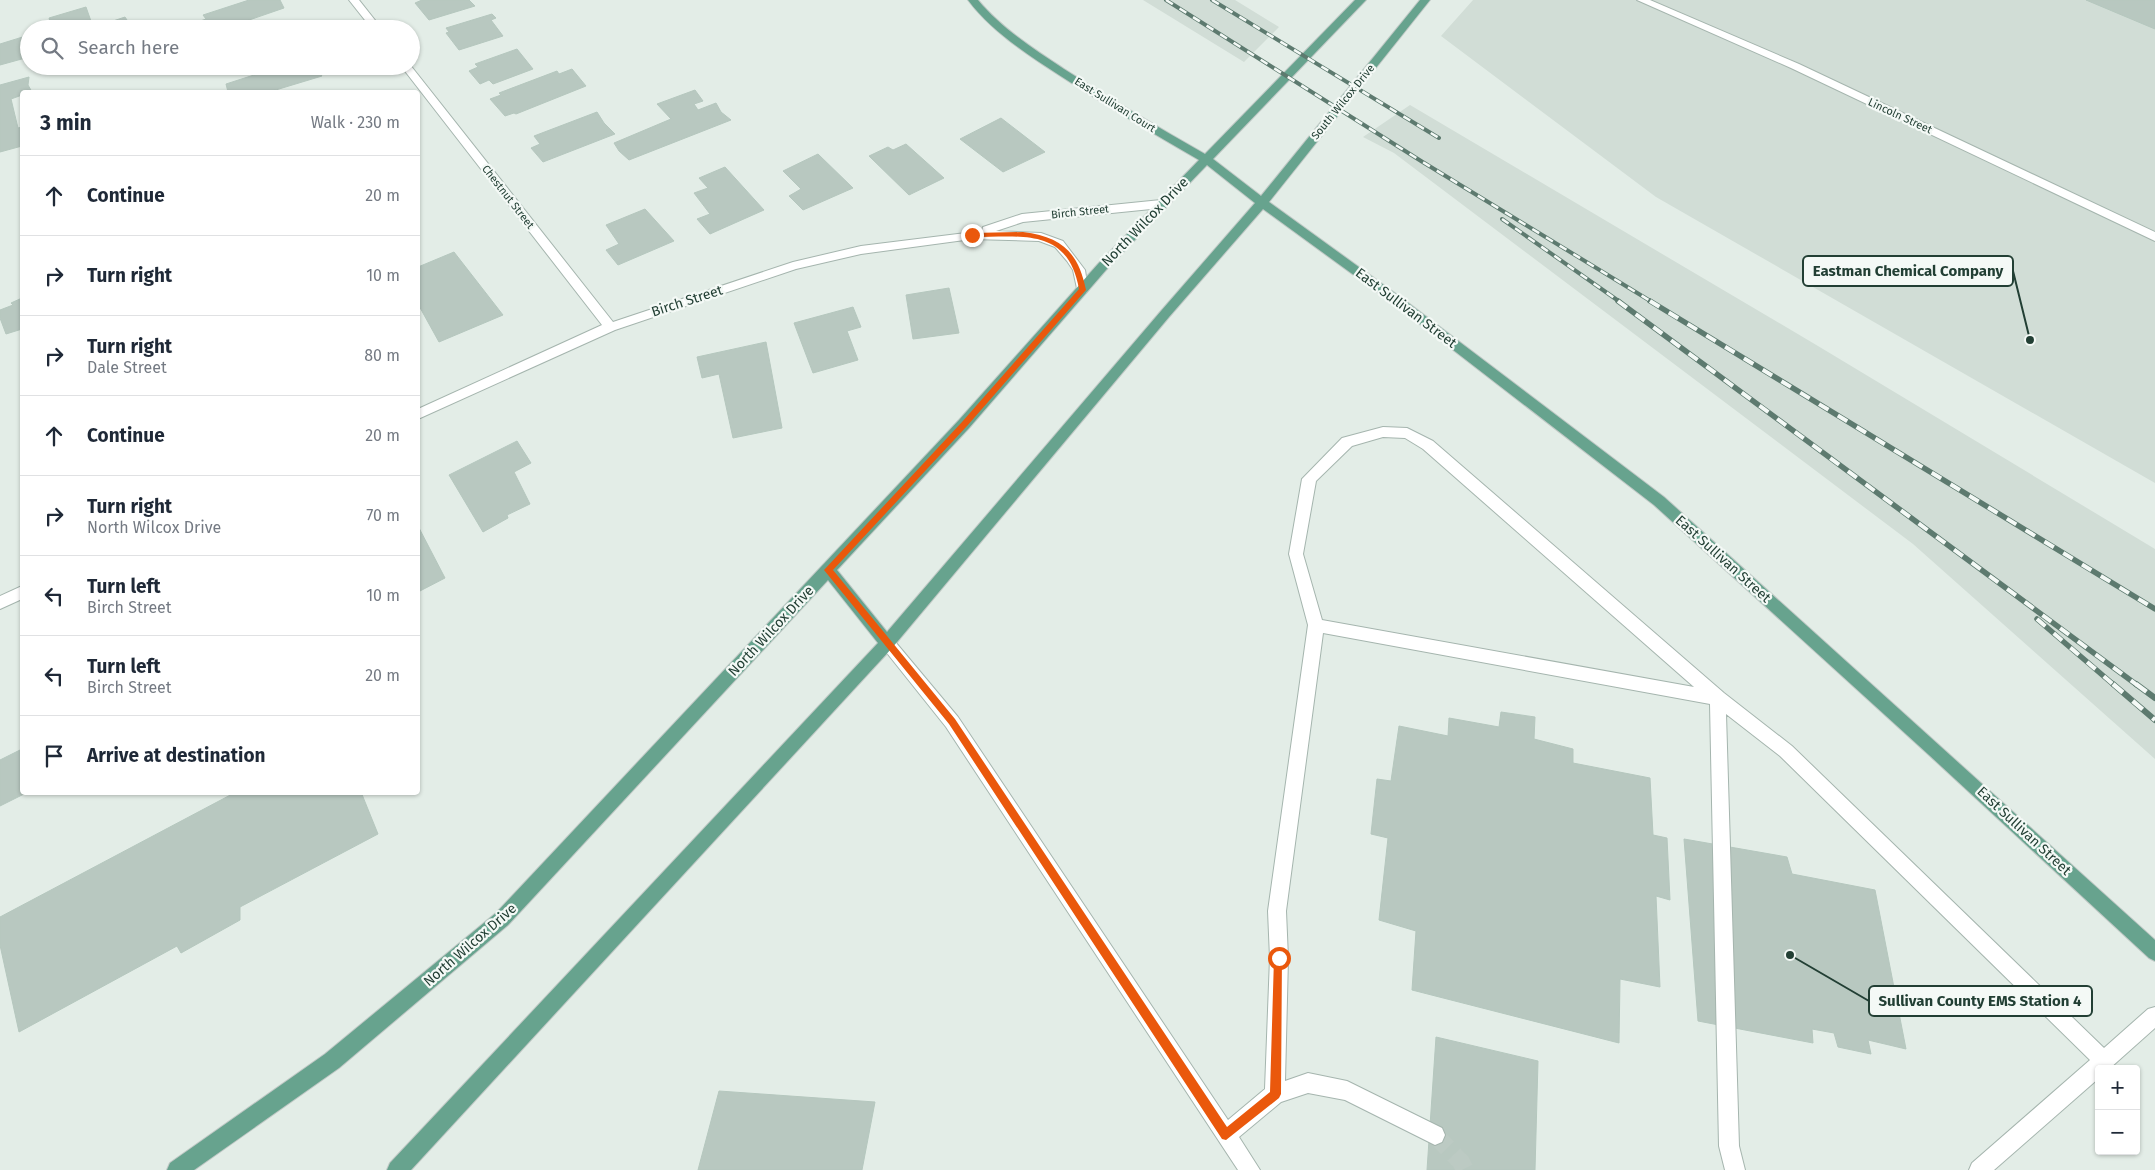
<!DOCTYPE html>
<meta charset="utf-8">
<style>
body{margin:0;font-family:"Fira Sans",sans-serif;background:#f2f2f3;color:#1f2937}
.controls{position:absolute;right:15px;bottom:15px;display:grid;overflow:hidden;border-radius:5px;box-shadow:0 1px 4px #0004}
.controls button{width:45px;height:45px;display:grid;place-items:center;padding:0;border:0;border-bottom:1px solid #e0e1e3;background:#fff;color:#1f2937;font:25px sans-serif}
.stop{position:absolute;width:15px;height:15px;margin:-11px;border:4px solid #ea580c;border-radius:50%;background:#fff}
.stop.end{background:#ea580c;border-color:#fff;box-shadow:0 1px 5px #0008}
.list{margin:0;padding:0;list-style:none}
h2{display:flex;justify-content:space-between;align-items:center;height:65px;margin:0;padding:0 20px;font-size:21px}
h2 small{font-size:16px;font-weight:400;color:#747a83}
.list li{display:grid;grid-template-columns:32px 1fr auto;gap:15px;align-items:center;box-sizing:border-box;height:80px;padding:0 20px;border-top:1px solid #e0e1e3}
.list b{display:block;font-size:19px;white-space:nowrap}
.list p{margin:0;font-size:16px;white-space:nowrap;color:#747a83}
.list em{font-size:16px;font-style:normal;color:#747a83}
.icon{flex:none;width:28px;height:28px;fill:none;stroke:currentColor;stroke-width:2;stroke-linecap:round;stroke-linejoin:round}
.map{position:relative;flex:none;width:2155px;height:1170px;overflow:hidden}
.search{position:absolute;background:#fff;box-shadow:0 1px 4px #0004;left:20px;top:20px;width:400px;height:55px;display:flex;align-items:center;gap:12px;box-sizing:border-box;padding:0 18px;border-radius:28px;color:#747a83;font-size:19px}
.panel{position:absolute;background:#fff;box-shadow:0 1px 4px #0004;left:20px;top:90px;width:400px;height:705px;border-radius:5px}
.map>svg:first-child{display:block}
.built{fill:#d1ddd6}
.building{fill:#b8c8c0;stroke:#b5c7be}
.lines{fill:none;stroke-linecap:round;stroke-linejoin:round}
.minor-tunnel{stroke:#bccac3;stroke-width:18;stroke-dasharray:18 9;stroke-linecap:butt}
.minor-casing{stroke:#a5b5ae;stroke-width:2}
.major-casing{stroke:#c1c9c6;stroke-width:2}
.minor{fill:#fff;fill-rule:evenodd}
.major{fill:#67a38e;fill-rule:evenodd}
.rail-far2-casing{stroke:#5d7a6f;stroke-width:4}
.rail-far1-casing{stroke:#5d7a6f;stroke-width:5.5}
.rail-casing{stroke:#5d7a6f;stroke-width:6}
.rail-far2{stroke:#f4f9f6;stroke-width:2.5;stroke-dasharray:8;stroke-linecap:butt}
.rail-far1{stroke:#f4f9f6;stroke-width:4;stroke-dasharray:11;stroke-linecap:butt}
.rail{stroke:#f4f9f6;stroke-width:4.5;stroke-dasharray:13;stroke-linecap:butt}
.route{fill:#ea580c}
.labels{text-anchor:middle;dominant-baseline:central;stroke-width:4.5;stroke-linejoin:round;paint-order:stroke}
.far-street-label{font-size:11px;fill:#223f34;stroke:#f4f9f6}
.street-label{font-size:14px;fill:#223f34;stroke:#f4f9f6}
.leader{fill:none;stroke:#223f34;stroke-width:2}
.callout-dot{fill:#223f34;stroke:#f4f9f6;stroke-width:2}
.callout{fill:#f4f9f6;stroke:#223f34;stroke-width:2}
.callout-label{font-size:15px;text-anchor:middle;font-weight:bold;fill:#223f34}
</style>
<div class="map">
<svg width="2155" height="1170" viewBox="0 0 2155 1170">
<rect width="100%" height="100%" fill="#e3ede7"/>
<path class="built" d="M 1143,0 L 1235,0 L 1279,27 L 1244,62 Z
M 1473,0 L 2155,0 L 2155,483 L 1656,197 L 1441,36 Z
M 1410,105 L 1818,346 L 2155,549 L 2155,759 L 1913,544 L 1394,153 L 1363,137 Z"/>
<path class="building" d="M 249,0 L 280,0 L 284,8 L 223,29 L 201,29 L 200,26 L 194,28 L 192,24 L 206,19 L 203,15 Z
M 422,0 L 469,0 L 475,6 L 429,20 L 415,3 Z
M 2086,0 L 2155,0 L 2155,29 Z
M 86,7 L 92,24 L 74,29 L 53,29 L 51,25 L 49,18 Z
M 492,14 L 496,18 L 491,20 L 503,36 L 459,50 L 446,33 L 449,32 L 446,28 Z
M 125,17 L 129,23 L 110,29 L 107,23 Z
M 293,23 L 294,29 L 274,29 Z
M 29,35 L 29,57 L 0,65 L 0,44 Z
M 517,49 L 533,69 L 493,84 L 489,80 L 480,84 L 469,71 L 478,67 L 475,64 Z
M 282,66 L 314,66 L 322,76 L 269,92 L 228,92 L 226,84 Z
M 572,69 L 586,86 L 516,114 L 514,113 L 505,116 L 490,99 L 501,95 L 499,93 L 557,71 L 559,74 Z
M 29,77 L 28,85 L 32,92 L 22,92 L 22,95 L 11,99 L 18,128 L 22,127 L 22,146 L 0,152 L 0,85 Z
M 695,90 L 703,101 L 694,104 L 698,110 L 716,103 L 721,112 L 731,120 L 629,160 L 619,151 L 614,143 L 671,119 L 657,104 Z
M 597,112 L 604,123 L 615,134 L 543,162 L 531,148 L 540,144 L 534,136 Z
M 1001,118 L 1045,152 L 1003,172 L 960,139 Z
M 906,144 L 944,178 L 909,195 L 869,156 L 888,147 L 893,150 Z
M 818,154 L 853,188 L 803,210 L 789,196 L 801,189 L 783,171 Z
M 725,167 L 764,210 L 710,234 L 697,219 L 710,214 L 694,193 L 708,188 L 699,178 Z
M 645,209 L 674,241 L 618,265 L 606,250 L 619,244 L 606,225 Z
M 454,252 L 503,315 L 439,342 L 418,304 L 418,267 Z
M 949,288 L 959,333 L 913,339 L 906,295 Z
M 22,298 L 22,329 L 6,334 L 0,318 L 0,310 L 13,305 L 11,303 Z
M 853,307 L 861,327 L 847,331 L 858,360 L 813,373 L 794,323 Z
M 766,342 L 782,428 L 733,438 L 719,374 L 702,378 L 697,357 Z
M 517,441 L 531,463 L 514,472 L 530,504 L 507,515 L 508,518 L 483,532 L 449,475 Z
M 418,526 L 445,578 L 418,592 Z
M 1501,712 L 1535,717 L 1534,739 L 1573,749 L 1573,763 L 1650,778 L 1653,835 L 1667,838 L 1670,900 L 1656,896 L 1660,987 L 1620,979 L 1619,1043 L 1412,990 L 1416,931 L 1379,920 L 1388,838 L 1371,834 L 1377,779 L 1391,781 L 1399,726 L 1448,736 L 1449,718 L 1499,727 Z
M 22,749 L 22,792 L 28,792 L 0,806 L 0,760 Z
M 236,792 L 361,792 L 378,834 L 240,907 L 240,920 L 181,953 L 177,946 L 19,1032 L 0,945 L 0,917 Z
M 1684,839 L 1787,857 L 1792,874 L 1875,890 L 1906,1049 L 1868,1040 L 1871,1054 L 1838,1047 L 1834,1033 L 1812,1029 L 1813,1043 L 1698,1021 Z
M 1436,1037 L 1538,1061 L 1535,1170 L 1427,1170 Z
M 719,1091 L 875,1102 L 862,1170 L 698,1170 Z"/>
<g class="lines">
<path class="minor-tunnel" d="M 1435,1135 L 1461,1162 L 1465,1170"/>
<g class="minor-casing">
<path id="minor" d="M 349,0 L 359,0 L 382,29 L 372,29 Z
M 1637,0 L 1650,0 L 1799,64 L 2155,232 L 2155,241 L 1791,68 Z
M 401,66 L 411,66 L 613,322 L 793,262 L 861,246 L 982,231 L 983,227 L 1022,214 L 1161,200 L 1167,204 L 1161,208 L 1023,222 L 996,231 L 1041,233 L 1063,241 L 1085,270 L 1088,290 L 1086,293 L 1078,293 L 1073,270 L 1067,261 L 1055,247 L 1039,241 L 972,239 L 861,254 L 796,269 L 615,330 L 418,419 L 418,409 L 602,325 Z
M 1383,427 L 1407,428 L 1433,441 L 1724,693 L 1792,746 L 2104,1048 L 2148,1009 L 2155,1007 L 2155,1028 L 2109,1069 L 2099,1069 L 2099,1078 L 1994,1170 L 1969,1170 L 1972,1163 L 2090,1060 L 1780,756 L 1726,714 L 1739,1146 L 1745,1170 L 1725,1170 L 1719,1146 L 1710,704 L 1323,633 L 1286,911 L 1288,958 L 1285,1081 L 1308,1073 L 1347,1081 L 1442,1128 L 1445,1135 L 1442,1142 L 1435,1145 L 1345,1100 L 1308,1093 L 1281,1102 L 1239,1137 L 1260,1170 L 1238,1170 L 946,727 L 879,643 L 882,638 L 887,636 L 892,638 L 958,717 L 1228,1120 L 1265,1089 L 1270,958 L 1268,911 L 1308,625 L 1289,554 L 1302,479 L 1342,438 ZM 1383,437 L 1405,438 L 1423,449 L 1694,687 L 1322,620 L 1303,554 L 1316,481 L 1352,446 Z
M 22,586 L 22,599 L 0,609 L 0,596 Z"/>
</g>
<g class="major-casing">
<path id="major" d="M 968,0 L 978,0 C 1001,28 1034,49 1064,69 C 1111,99 1157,127 1205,154 L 1355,0 L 1366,0 L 1213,159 L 1261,196 L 1420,0 L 1430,0 L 1269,202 L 1403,299 L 1664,497 L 2155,940 L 2155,961 L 2149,958 L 1929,755 L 1654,505 L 1395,305 L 1263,209 L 1169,317 L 892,648 L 411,1170 L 387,1170 L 390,1163 L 878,643 L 828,580 L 508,925 L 339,1068 L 194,1170 L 167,1170 L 170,1163 L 325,1054 L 496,913 L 959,420 L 1098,264 L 1199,160 C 1152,133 1105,105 1059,75 C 1027,54 991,31 968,0 ZM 1207,165 L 1255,203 L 1161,311 L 887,632 L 837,570 L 969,428 L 1106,270 Z"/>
</g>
<use href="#minor" class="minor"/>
<use href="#major" class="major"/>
<g class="rail-far2-casing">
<path id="rail-far2" d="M 1166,0 L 1421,161 L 1652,302
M 1212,0 L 1439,138
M 1502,219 L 1620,302"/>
</g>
<g class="rail-far1-casing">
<path id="rail-far1" d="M 1618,301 L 2137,685
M 1650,301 L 2155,609
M 2037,619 L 2114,685"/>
</g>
<g class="rail-casing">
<path id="rail" d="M 2113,684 L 2155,720
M 2136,684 L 2155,698"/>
</g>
<use href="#rail-far2" class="rail-far2"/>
<use href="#rail-far1" class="rail-far1"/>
<use href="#rail" class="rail"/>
</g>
<path class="route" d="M 1023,232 C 1061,237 1078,251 1086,290 L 967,426 L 833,570 L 955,719 L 1227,1127 L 1270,1092 L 1274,958 L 1279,953 L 1282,954 L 1281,1094 L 1279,1098 L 1226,1140 L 1222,1139 L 949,724 L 824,570 L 962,422 L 1079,289 C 1068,227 1021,237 972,237 L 968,235 L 972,233 Z"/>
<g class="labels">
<g class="far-street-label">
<text transform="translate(1343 102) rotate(-51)">South Wilcox Drive</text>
<text transform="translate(1115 105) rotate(32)">East Sullivan Court</text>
<text transform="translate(1900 116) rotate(25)">Lincoln Street</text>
<text transform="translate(508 197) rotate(52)">Chestnut Street</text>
<text transform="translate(1080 212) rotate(-6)">Birch Street</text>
</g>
<g class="street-label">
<text transform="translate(1145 222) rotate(-46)">North Wilcox Drive</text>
<text transform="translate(687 301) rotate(-18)">Birch Street</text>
<text transform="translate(1406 308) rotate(37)">East Sullivan Street</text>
<text transform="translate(1723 559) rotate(42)">East Sullivan Street</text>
<text transform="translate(771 631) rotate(-47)">North Wilcox Drive</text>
<text transform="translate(2024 831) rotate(43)">East Sullivan Street</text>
<text transform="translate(470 945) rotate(-41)">North Wilcox Drive</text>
</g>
</g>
<path class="leader" d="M2030 340L2013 271M1790 955L1869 1001"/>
<g class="callout-dot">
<circle cx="2030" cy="340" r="5"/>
<circle cx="1790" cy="955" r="5"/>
</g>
<g class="callout">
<rect x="1803" y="256" width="210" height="30" rx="5"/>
<rect x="1869" y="986" width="223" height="30" rx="5"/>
</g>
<g class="callout-label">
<text x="1908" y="276">Eastman Chemical Company</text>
<text x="1980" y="1006">Sullivan County EMS Station 4</text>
</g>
</svg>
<div class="controls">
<button>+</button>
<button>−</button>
</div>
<div class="stop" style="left:1279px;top:958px"></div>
<div class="stop end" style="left:972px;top:235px"></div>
<div class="search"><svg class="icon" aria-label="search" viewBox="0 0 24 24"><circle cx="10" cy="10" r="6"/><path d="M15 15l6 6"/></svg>Search here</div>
<section class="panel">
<h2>3 min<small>Walk · 230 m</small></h2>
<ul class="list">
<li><svg class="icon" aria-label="ahead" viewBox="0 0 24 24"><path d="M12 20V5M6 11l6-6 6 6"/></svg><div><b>Continue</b></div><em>20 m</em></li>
<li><svg class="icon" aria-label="right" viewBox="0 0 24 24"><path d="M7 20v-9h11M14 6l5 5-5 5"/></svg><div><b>Turn right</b></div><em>10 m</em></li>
<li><svg class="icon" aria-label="right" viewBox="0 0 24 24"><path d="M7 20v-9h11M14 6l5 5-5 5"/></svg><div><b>Turn right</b><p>Dale Street</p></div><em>80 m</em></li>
<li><svg class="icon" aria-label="ahead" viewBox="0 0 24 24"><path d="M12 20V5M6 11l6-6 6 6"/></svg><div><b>Continue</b></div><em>20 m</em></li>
<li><svg class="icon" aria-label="right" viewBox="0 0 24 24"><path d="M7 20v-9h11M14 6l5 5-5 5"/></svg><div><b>Turn right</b><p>North Wilcox Drive</p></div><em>70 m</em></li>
<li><svg class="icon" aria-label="left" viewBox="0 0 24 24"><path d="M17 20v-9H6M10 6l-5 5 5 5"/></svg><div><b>Turn left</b><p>Birch Street</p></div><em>10 m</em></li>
<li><svg class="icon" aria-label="left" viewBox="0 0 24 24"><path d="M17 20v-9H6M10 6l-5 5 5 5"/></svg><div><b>Turn left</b><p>Birch Street</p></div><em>20 m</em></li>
<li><svg class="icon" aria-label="arrive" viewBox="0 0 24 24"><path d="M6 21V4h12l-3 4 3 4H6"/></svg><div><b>Arrive at destination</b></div></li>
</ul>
</section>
</div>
